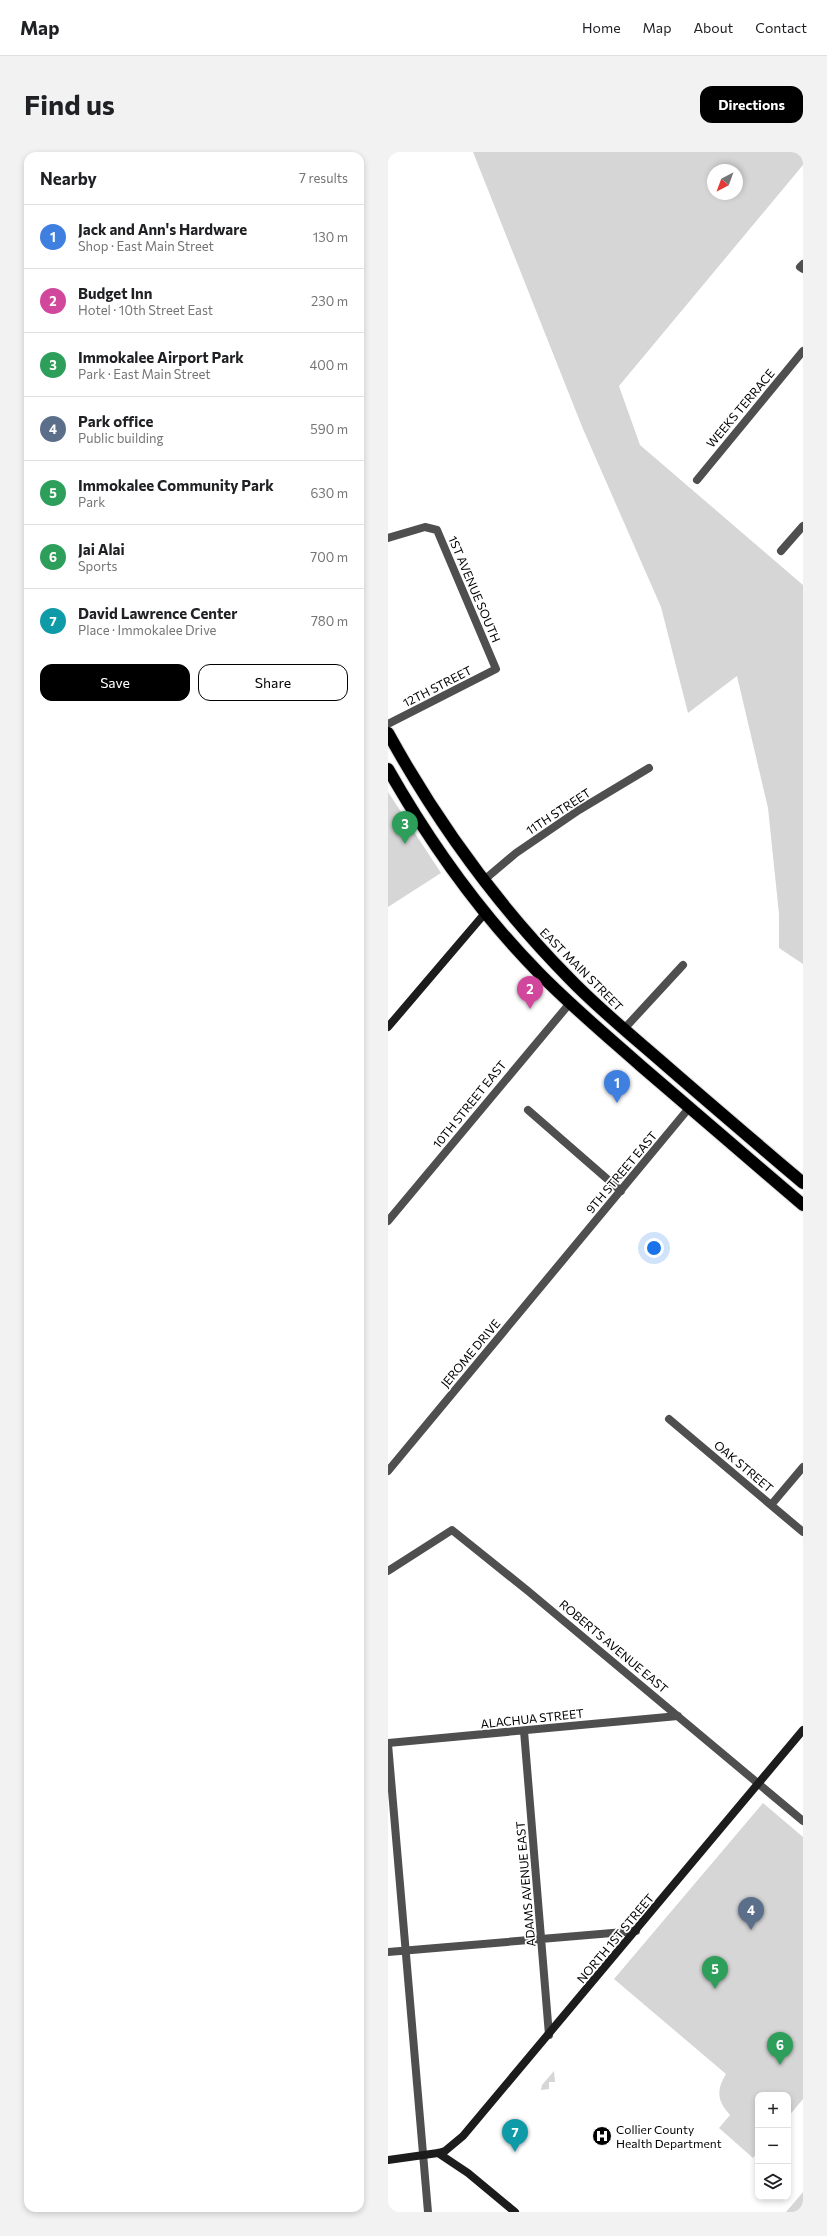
<!DOCTYPE html>
<meta charset="utf-8">
<style>
body{margin:0;font-family:Commissioner,sans-serif;background:#f2f2f2;color:#202124}
.controls{position:absolute;right:12px;bottom:12px;display:grid;overflow:hidden;border-radius:8px;box-shadow:0 2px 6px #0003}
.controls button{width:36px;height:36px;display:grid;place-items:center;padding:0;border:0;border-bottom:1px solid #e0e0e0;background:#fff;color:#202124;font:20px sans-serif}
.compass{position:absolute;left:319px;top:12px;width:36px;height:36px;border-radius:50%;background:#fff;box-shadow:0 2px 6px #0003;rotate:221deg}
.you{position:absolute;left:266px;top:1096px;width:14px;height:14px;margin:-10px;border:3px solid #fff;border-radius:50%;background:#1a73e8;box-shadow:0 0 0 6px #1a73e833}
.badge{display:grid;place-items:center;width:26px;height:26px;border-radius:50%;background:#000;color:#fff;font-size:13px;font-weight:700}
.pin{position:absolute;translate:-50% -33px;filter:drop-shadow(0 1px 2px #0008)}
.pin::after{content:'';position:absolute;top:21px;width:14px;height:12px;background:inherit;clip-path:polygon(0 0,100% 0,50% 100%)}
.list{margin:0;padding:0;list-style:none}
h2{display:flex;justify-content:space-between;align-items:center;height:52px;margin:0;padding:0 16px;font-size:17px}
h2 small{font-size:13px;font-weight:400;color:#757577}
.list li{display:grid;grid-template-columns:26px 1fr auto;gap:12px;align-items:center;box-sizing:border-box;height:64px;padding:0 16px;border-top:1px solid #e0e0e0}
.list b{display:block;font-size:15px;white-space:nowrap}
.list p{margin:0;font-size:13px;white-space:nowrap;color:#757577}
.list em{font-size:13px;font-style:normal;color:#757577}
.actions{display:flex;gap:8px;padding:12px 16px}
.actions a{flex:1;padding:9px 0;border:1px solid #000;border-radius:12px;text-align:center;font-size:14px;color:#000}
.actions .main{background:#000;color:#fff}
.icon{flex:none;width:22px;height:22px;fill:none;stroke:currentColor;stroke-width:2;stroke-linecap:round;stroke-linejoin:round}
.map{position:relative;flex:none;width:415px;height:2060px;overflow:hidden;border-radius:12px}
header{display:flex;align-items:center;gap:24px;box-sizing:border-box;height:56px;padding:0 20px;background:#fff;border-bottom:1px solid #e0e0e0}
header strong{font-size:19px}
nav{display:flex;gap:22px;margin-inline-start:auto;font-size:14px}
.intro{display:flex;align-items:center;justify-content:space-between;box-sizing:border-box;height:96px;padding:0 24px}
h1{margin:0;font-size:28px}
.button{padding:10px 18px;border-radius:12px;background:#000;color:#fff;font-size:14px;font-weight:700}
main{display:flex;gap:24px;padding:0 24px}
aside{flex:1;background:#fff;border-radius:12px;box-shadow:0 2px 6px #0003}
.map>svg:first-child{display:block}
.green{fill:#d6d6d6;fill-rule:evenodd}
.lines{fill:none;stroke-linecap:round;stroke-linejoin:round}
.highway-casing{stroke:#dbdbdb;stroke-width:14}
.street{stroke:#4f4f4f;stroke-width:8}
.secondary{stroke:#1c1c1c;stroke-width:8}
.highway{stroke:#000;stroke-width:12}
.labels{text-anchor:middle;dominant-baseline:central;stroke-width:3.5;stroke-linejoin:round;paint-order:stroke}
.street-label{font-size:12px;fill:#000;stroke:#fff}
.poi-label{font-size:12px;fill:#000;stroke:#fff;text-anchor:start}
</style>
<header>
<strong>Map</strong>
<nav><a>Home</a><a>Map</a><a>About</a><a>Contact</a></nav>
</header>
<div class="intro"><h1>Find us</h1><a class="button">Directions</a></div>
<main>
<aside>
<h2>Nearby<small>7 results</small></h2>
<ul class="list">
<li><span class="badge" style="background:#3f7fe0">1</span><div><b>Jack and Ann's Hardware</b><p>Shop · East Main Street</p></div><em>130 m</em></li>
<li><span class="badge" style="background:#d1479c">2</span><div><b>Budget Inn</b><p>Hotel · 10th Street East</p></div><em>230 m</em></li>
<li><span class="badge" style="background:#2e9e5b">3</span><div><b>Immokalee Airport Park</b><p>Park · East Main Street</p></div><em>400 m</em></li>
<li><span class="badge" style="background:#5c6f8a">4</span><div><b>Park office</b><p>Public building</p></div><em>590 m</em></li>
<li><span class="badge" style="background:#2e9e5b">5</span><div><b>Immokalee Community Park</b><p>Park</p></div><em>630 m</em></li>
<li><span class="badge" style="background:#2e9e5b">6</span><div><b>Jai Alai</b><p>Sports</p></div><em>700 m</em></li>
<li><span class="badge" style="background:#0f9aa8">7</span><div><b>David Lawrence Center</b><p>Place · Immokalee Drive</p></div><em>780 m</em></li>
</ul>
<div class="actions"><a class="main">Save</a><a>Share</a></div>
</aside>
<div class="map">
<svg width="415" height="2060" viewBox="0 0 415 2060">
<rect width="100%" height="100%" fill="#fff"/>
<path class="green" d="M 85,0 L 415,0 L 415,13 L 231,234 L 252,293 L 415,433 L 415,812 L 391,796 L 391,762 L 380,656 L 349,524 L 300,561 L 273,455 L 195,277 ZM 325,18 L 349,18 L 349,42 L 325,42 Z
M 0,640 L 53,721 L 0,755 Z
M 375,1651 L 415,1685 L 415,1947 L 400,1965 L 400,1943 L 370,1943 L 370,2000 L 365,2006 L 331,1976 L 342,1963 C 329,1949 328,1938 338,1922 L 226,1827 Z
M 166,1919 L 167,1930 L 161,1930 L 161,1937 L 153,1938 L 154,1933 Z
M 415,2040 L 415,2057 L 413,2060 L 398,2060 Z"/>
<g class="lines">
<g class="highway-casing">
<path id="highway" d="M 0,581 C 49,670 110,754 182,827 C 211,857 243,883 274,910 C 321,951 368,991 415,1031
M 0,617 C 41,689 91,760 150,820 C 182,853 218,883 253,914 C 307,961 361,1006 415,1053"/>
</g>
<path class="street" d="M 415,112 L 412,115 L 415,117
M 309,328 L 415,199
M 0,386 L 37,375 L 49,378 L 108,517 L 0,572
M 393,399 L 415,374
M 96,728 L 128,701 L 191,658 L 261,616
M 236,877 L 295,813
M 140,958 L 233,1039
M 0,1069 L 182,851
M 281,1267 L 415,1380
M 0,1319 L 301,956
M 383,1353 L 415,1315
M 0,1419 L 64,1378 L 140,1439 L 415,1669
M 136,1579 L 161,1883
M 0,1591 L 290,1564
M 0,1592 L 40,2060
M 0,1800 L 248,1779"/>
<path class="secondary" d="M 0,875 L 98,760
M 50,2001 L 80,2021 L 127,2060
M 0,2008 L 50,2001 L 57,1999 L 75,1984 L 415,1578"/>
<use href="#highway" class="highway"/>
</g>
<defs>
<g id="hospital-disc" transform="scale(1)"><circle r="9.5" fill="#000" stroke="#fff"/><path d="M-5-5h3v3.5h4V-5h3V5h-3V1.5h-4V5h-3Z" fill="#fff"/></g>
</defs>
<g fill-rule="evenodd">
<use href="#hospital-disc" x="214" y="1984"/>
</g>
<g class="labels">
<g class="street-label">
<text transform="translate(352 256) rotate(-50)">WEEKS TERRACE</text>
<text transform="translate(87 437) rotate(67)">1ST AVENUE SOUTH</text>
<text transform="translate(49 534) rotate(-27)">12TH STREET</text>
<text transform="translate(170 659) rotate(-33)">11TH STREET</text>
<text transform="translate(194 817) rotate(45)">EAST MAIN STREET</text>
<text transform="translate(81 952) rotate(-51)">10TH STREET EAST</text>
<text transform="translate(233 1020) rotate(-50)">9TH STREET EAST</text>
<text transform="translate(82 1201) rotate(-50)">JEROME DRIVE</text>
<text transform="translate(356 1314) rotate(40)">OAK STREET</text>
<text transform="translate(226 1494) rotate(40)">ROBERTS AVENUE EAST</text>
<text transform="translate(144 1566) rotate(-6)">ALACHUA STREET</text>
<text transform="translate(137 1732) rotate(-95)">ADAMS AVENUE EAST</text>
<text transform="translate(227 1786) rotate(-50)">NORTH 1ST STREET</text>
</g>
<g class="poi-label">
<text x="228" y="1977">Collier County<tspan x="228" dy="14">Health Department</tspan></text>
</g>
</g>
</svg>
<div class="controls">
<button>+</button>
<button>−</button>
<button><svg class="icon" aria-label="layers" viewBox="0 0 24 24"><path d="M12 4l9 5-9 5-9-5zM3 14l9 5 9-5"/></svg></button>
</div>
<svg class="compass" viewBox="-18 -18 36 36"><path d="M0-13l5 13h-10z" fill="#e53935"/><path d="M0 13l5-13h-10z" fill="#757577"/></svg>
<div class="you"></div>
<div class="pin badge" style="left:229px;top:951px;background:#3f7fe0">1</div>
<div class="pin badge" style="left:142px;top:857px;background:#d1479c">2</div>
<div class="pin badge" style="left:17px;top:692px;background:#2e9e5b">3</div>
<div class="pin badge" style="left:363px;top:1778px;background:#5c6f8a">4</div>
<div class="pin badge" style="left:327px;top:1837px;background:#2e9e5b">5</div>
<div class="pin badge" style="left:392px;top:1913px;background:#2e9e5b">6</div>
<div class="pin badge" style="left:127px;top:2000px;background:#0f9aa8">7</div>
</div>
</main>
